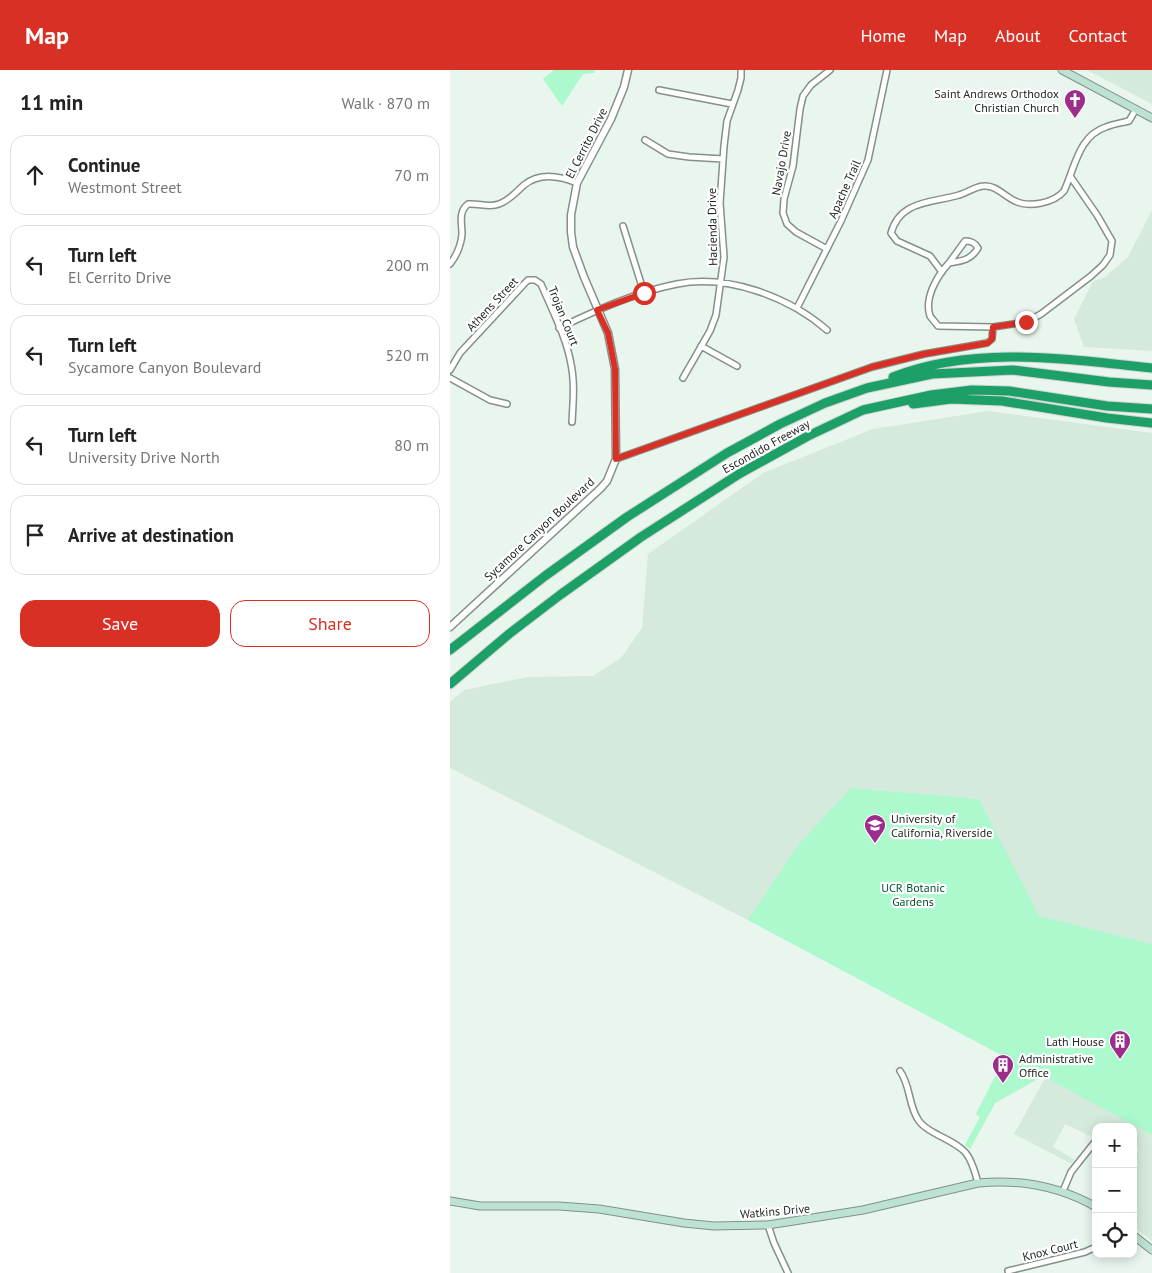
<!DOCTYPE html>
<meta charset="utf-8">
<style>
body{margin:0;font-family:"PT Sans",sans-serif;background:#f2f2f2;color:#222}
.controls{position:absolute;right:15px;bottom:15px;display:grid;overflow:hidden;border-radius:10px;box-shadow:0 2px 12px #0003}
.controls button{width:45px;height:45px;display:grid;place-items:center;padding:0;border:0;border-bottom:1px solid #e0e0e0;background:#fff;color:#222;font:25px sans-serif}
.stop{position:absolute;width:15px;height:15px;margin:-11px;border:4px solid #d93025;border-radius:50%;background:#fff}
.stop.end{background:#d93025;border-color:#fff;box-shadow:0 1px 5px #0008}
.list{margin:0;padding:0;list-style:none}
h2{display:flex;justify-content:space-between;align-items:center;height:65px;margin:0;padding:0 20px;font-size:21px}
h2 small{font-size:16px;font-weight:400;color:#767676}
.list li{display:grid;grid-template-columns:32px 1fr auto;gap:15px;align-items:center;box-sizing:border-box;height:80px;margin:0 10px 10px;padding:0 10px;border:1px solid #e0e0e0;border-radius:15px}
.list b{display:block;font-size:19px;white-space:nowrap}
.list p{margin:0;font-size:16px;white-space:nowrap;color:#767676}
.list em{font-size:16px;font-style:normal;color:#767676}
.actions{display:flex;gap:10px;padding:15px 20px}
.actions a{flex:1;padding:11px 0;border:1px solid #d93025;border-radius:15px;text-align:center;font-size:18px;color:#d93025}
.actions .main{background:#d93025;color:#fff}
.icon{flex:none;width:28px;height:28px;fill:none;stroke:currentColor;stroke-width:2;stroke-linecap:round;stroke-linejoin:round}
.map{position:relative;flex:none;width:702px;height:1203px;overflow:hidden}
header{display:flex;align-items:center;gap:30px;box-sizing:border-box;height:70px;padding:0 25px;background:#d93025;color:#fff}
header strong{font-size:24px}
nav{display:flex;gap:28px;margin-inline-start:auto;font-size:18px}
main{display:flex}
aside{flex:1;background:#fff}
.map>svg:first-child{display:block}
.built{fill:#d5eadd}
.green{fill:#acf9cd}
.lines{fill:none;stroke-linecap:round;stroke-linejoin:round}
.minor-casing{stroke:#849088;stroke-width:8}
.tertiary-casing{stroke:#849088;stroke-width:9}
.secondary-casing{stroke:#849088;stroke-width:9}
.motorway-casing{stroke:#d3d4d3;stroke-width:11}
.minor{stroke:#fff;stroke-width:5}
.tertiary{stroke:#fff;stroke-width:6}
.secondary{stroke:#bbe2d2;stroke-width:7}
.motorway{stroke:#1ca068;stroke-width:9}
.route{stroke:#d93025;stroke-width:6}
.labels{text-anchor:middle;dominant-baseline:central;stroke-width:4.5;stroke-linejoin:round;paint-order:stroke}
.poi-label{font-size:12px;fill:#232925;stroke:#fff;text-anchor:end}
.street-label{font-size:12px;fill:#232925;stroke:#fff}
.park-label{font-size:12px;fill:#055232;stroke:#fff}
</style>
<header>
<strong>Map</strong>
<nav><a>Home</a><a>Map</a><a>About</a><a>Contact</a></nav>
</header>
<main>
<aside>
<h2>11 min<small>Walk · 870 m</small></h2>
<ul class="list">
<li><svg class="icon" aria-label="ahead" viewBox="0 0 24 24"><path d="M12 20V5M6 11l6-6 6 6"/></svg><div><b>Continue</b><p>Westmont Street</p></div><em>70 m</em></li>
<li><svg class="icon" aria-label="left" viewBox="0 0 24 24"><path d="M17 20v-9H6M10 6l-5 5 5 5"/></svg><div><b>Turn left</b><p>El Cerrito Drive</p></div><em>200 m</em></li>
<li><svg class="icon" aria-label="left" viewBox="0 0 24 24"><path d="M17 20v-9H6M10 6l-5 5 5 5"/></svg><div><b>Turn left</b><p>Sycamore Canyon Boulevard</p></div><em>520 m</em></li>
<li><svg class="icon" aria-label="left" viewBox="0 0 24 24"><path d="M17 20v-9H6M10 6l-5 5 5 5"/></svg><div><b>Turn left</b><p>University Drive North</p></div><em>80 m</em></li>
<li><svg class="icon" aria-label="arrive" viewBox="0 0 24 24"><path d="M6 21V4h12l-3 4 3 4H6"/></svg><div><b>Arrive at destination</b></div></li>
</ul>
<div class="actions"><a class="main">Save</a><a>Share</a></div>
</aside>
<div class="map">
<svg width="702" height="1203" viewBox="0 0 702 1203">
<rect width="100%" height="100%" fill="#e8f6ed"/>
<path class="built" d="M 637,0 L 702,0 L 702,34 Z
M 702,140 L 702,281 L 634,277 L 624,249 L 643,211 L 654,208 L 678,187 Z
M 538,341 L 702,363 L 702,1171 L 683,1156 L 683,1090 L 689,1079 L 683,1078 L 683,1057 L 646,1057 L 646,1066 L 638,1065 L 615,1054 L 603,1077 L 624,1089 L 622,1094 L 564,1064 L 595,1008 L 593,1006 L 545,1033 L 520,1079 L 515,1075 L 530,1047 L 526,1044 L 555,987 L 298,850 L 0,698 L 0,632 L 14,620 L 77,607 L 143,606 L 171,588 L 192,558 L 198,484 L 313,403 L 423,359 Z"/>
<path class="green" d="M 104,0 L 145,0 L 145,3 L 133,4 L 112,36 L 93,9 Z
M 401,718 L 529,729 L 589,846 L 702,874 L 702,1065 L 593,1006 L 545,1033 L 520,1079 L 515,1075 L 530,1047 L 526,1044 L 555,987 L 298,850 L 348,775 Z"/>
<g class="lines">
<g class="minor-casing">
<path id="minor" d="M 209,20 L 282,34
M 195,70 L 218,84 L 239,87 L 273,89
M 173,156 L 194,223
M 377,179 L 346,162 L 337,154 L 333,143 L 334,129 L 343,96 L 350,39 L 353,26 L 361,15 L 380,0
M 499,193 L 515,171 C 522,171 525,173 528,178 C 521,190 512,191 499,193 C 487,206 474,228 480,246 C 482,249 486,253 488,256 L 543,257 L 577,252 L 591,244 L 641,206 L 653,195 L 660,185 L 662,171 L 647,145 L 620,106
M 0,194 C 7,185 11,175 12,164 C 12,153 8,142 18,134 C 29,133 39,138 49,134 C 60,130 66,122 74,115 C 90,102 110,106 127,113
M 492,202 L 480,186 L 447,171 L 441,163 C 450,130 482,133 509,125 C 517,123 526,116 534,116 C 546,115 554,126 565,131 C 579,138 604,133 614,121 C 625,98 628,66 656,57 C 663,54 671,53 679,51 L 686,39
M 347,238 L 391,151 L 418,90 L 437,0
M 109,258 C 147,240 186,222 227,214 C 278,204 339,227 377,260
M 251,276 L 287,296
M 0,300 L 10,283 L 74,214 L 78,210 L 85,210 L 91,214 C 102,240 116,266 121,294 C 125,313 123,333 122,352
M 0,308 L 40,330 L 57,334
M 233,308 L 260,261 L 266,245 L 274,187 L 270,133 L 274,76 L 277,51 L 288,20 L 291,8 L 291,0
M 166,389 L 422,297 L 474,284 L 537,273 L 542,269 L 543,257
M 450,1001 C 461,1016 458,1036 469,1051 C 474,1058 481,1061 488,1065 C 516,1079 520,1082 528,1113
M 613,1121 L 621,1102 L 644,1073
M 318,1155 L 324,1173 L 338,1203
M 558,1201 L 635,1182 L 646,1177"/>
</g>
<g class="tertiary-casing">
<path id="tertiary" d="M 0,557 L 151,418 L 157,411 L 166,389 L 165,299 L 158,263 L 134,207 L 123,177 L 121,162 L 121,145 L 127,113 L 161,49 L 174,17 L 178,0"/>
</g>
<g class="secondary-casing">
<path id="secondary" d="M 612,0 L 702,48
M 0,1131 L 30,1136 L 109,1136 L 149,1139 L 234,1153 L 264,1156 L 318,1155 L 413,1140 L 528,1113 C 569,1109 609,1116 646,1137
M 683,1165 L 702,1180"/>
</g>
<g class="motorway-casing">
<path id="motorway" d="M 443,307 C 526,275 616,289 702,298
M 463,334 L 501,329 L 552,331 L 657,348 L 702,353
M 0,580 L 95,506 L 177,447 L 277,383 L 330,354 L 375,333 L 417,318 L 482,304 L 563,300 L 659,312 L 702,315
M 0,614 L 59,564 L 110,525 L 191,467 L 289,404 L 358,366 L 413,340 L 481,325 L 522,320 L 559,321 L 657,336 L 702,339"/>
</g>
<use href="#minor" class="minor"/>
<use href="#tertiary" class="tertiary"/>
<use href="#secondary" class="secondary"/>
<use href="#motorway" class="motorway"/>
</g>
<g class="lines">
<path class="route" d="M 194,223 L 147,240 L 158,263 L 165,299 L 166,389 L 422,297 L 474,284 L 538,273 L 542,269 L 543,257 L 576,252"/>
</g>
<defs>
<g id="church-pin" transform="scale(1.125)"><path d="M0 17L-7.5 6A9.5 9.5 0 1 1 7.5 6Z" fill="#9c2d8b" stroke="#fff"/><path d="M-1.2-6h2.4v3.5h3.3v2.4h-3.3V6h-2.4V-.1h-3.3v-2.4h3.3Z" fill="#fff"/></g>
<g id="university-pin" transform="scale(1.125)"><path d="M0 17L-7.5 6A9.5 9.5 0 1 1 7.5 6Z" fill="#9c2d8b" stroke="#fff"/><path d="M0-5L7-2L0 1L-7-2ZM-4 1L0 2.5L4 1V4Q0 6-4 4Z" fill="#fff"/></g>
<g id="building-pin" transform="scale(1.125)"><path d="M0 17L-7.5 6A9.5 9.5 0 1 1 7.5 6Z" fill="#9c2d8b" stroke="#fff"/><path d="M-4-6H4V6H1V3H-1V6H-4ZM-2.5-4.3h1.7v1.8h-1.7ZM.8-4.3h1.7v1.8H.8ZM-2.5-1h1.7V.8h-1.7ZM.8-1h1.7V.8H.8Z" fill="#fff"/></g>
</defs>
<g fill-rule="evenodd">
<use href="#church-pin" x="625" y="30"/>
<use href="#university-pin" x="425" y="755"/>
<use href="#building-pin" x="670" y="971"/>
<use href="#building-pin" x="553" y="995"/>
</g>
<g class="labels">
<g class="poi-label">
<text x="609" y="23">Saint Andrews Orthodox<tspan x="609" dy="14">Christian Church</tspan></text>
<text x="441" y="748" text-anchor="start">University of<tspan x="441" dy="14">California, Riverside</tspan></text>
<text x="654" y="971">Lath House</text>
<text x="569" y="988" text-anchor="start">Administrative<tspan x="569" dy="14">Office</tspan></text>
</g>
<g class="street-label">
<text transform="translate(136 73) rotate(-63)">El Cerrito Drive</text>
<text transform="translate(331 93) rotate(-80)">Navajo Drive</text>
<text transform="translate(394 119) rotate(-66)">Apache Trail</text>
<text transform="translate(262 157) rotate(-91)">Hacienda Drive</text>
<text transform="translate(42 234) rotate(-47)">Athens Street</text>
<text transform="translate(114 246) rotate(68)">Trojan Court</text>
<text transform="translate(316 376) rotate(-29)">Escondido Freeway</text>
<text transform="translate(89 459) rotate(-43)">Sycamore Canyon Boulevard</text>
<text transform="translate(325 1141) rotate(-5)">Watkins Drive</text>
<text transform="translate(600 1180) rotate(-14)">Knox Court</text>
</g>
<g class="park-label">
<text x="463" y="817">UCR Botanic<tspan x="463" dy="14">Gardens</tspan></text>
</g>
</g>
</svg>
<div class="controls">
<button>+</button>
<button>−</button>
<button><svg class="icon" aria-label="locate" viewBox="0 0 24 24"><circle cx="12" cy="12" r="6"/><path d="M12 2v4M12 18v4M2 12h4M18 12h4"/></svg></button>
</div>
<div class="stop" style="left:194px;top:223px"></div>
<div class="stop end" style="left:576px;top:252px"></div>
</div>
</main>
